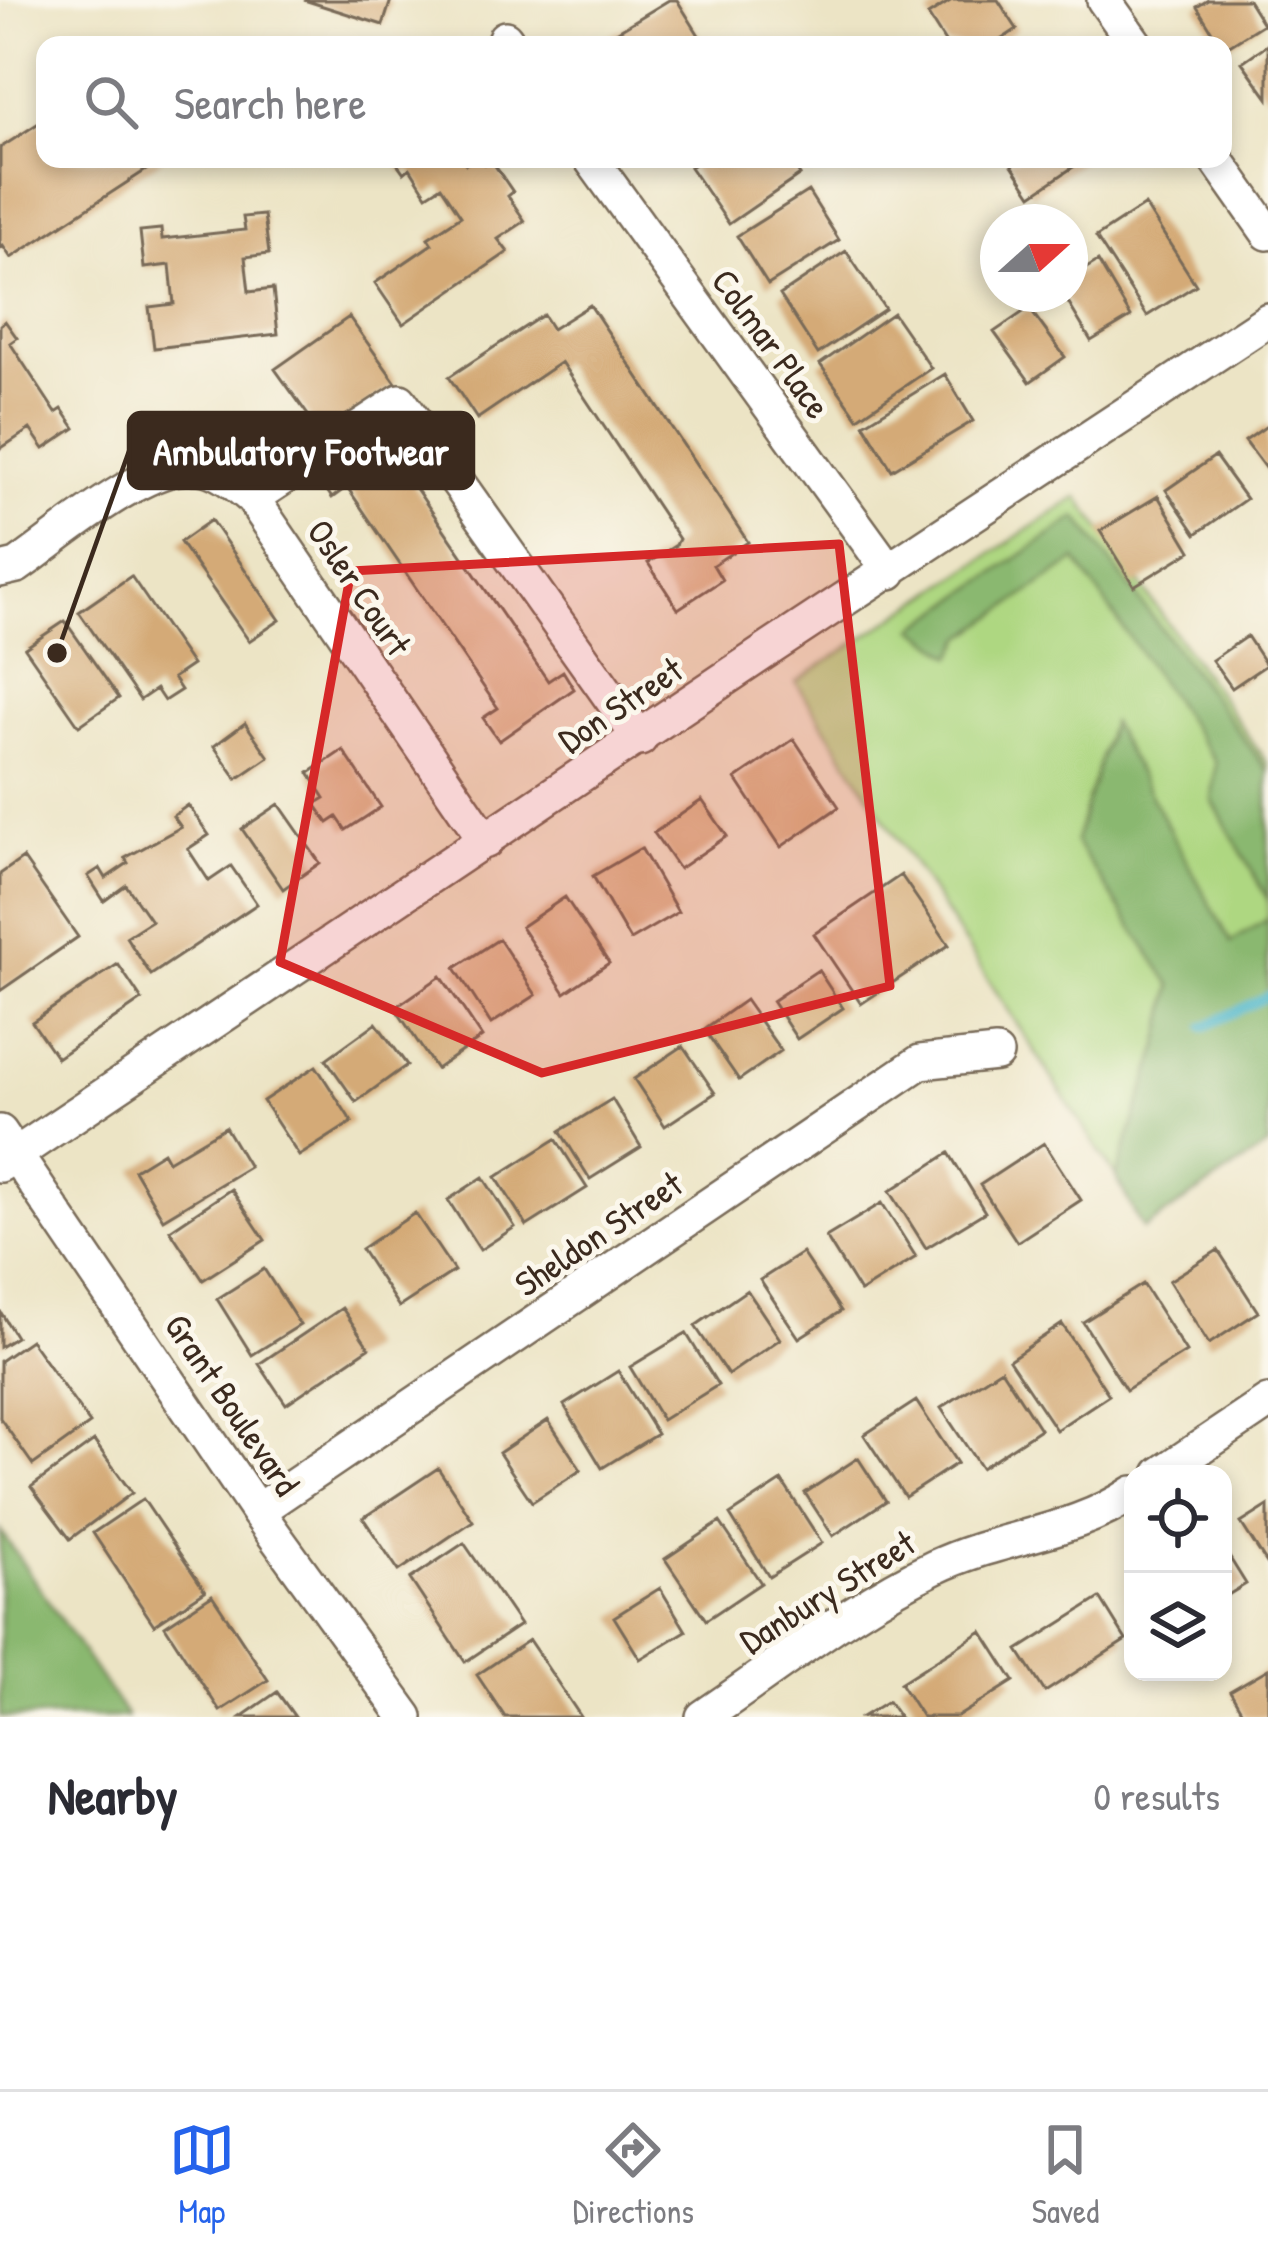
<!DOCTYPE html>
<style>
body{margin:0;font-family:"Patrick Hand",sans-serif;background:#f2f2f3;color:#2b2b33}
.controls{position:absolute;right:36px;bottom:36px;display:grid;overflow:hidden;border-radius:24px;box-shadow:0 6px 18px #0003}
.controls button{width:108px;height:108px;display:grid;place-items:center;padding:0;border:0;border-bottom:3px solid #e1e1e2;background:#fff;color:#2b2b33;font:60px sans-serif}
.compass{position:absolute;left:980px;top:204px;width:108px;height:108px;border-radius:50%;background:#fff;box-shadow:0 6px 18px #0003;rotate:69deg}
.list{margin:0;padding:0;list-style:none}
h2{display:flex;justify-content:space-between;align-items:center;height:156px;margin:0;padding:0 48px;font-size:51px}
h2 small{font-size:39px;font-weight:400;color:#7c7c81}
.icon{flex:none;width:66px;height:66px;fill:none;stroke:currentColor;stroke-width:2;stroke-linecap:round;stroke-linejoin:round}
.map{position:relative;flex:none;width:1268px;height:1717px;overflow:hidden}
.search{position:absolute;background:#fff;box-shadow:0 6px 18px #0003;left:36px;right:36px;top:36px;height:132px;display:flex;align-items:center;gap:30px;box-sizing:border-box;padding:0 42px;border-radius:24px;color:#7c7c81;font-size:45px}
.sheet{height:372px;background:#fff}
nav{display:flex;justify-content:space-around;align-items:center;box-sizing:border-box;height:168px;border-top:3px solid #e1e1e2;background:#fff;font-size:33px;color:#7c7c81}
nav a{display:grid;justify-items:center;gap:6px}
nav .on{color:#2563eb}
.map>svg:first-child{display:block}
.green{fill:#aed781;stroke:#748050;stroke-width:3}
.forest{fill:#8ab86f;stroke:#627146;stroke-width:3}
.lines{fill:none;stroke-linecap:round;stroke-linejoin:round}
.stream{stroke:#4cb6c9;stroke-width:10}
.building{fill:#d4aa77}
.minor-casing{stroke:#796b58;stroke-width:38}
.minor{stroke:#fff;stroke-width:33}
.marked{fill:#d62828;fill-opacity:0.2;stroke:#d62828;stroke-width:9;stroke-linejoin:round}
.labels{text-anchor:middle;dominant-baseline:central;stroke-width:10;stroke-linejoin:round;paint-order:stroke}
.street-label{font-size:36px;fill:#3b2a1e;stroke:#fbf7ec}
.leader{fill:none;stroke:#3b2a1e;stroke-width:4.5}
.callout-dot{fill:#3b2a1e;stroke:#fbf7ec;stroke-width:4.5}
.callout{fill:#3b2a1e;stroke:#3b2a1e;stroke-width:4.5}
.callout-label{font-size:39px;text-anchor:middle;font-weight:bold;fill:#fff}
</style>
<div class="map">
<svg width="1268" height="1717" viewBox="0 0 1268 1717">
<rect width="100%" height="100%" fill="#fbf7ec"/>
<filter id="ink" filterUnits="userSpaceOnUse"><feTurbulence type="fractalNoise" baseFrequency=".00833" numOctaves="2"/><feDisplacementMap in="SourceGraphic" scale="24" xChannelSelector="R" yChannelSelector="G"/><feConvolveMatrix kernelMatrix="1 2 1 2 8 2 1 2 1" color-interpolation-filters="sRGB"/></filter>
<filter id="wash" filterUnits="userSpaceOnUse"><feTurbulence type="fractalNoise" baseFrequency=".004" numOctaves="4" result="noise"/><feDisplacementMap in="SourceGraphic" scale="48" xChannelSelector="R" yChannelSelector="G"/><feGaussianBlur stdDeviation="2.7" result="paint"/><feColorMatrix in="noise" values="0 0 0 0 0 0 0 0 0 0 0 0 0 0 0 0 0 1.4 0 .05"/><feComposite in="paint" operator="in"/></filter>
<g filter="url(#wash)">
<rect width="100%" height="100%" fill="#ece4c5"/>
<path class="green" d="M 1078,497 L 1268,764 L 1268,1146 L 1143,1229 L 1116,1177 L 796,682 Z"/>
<path class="forest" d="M 1077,517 L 1268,771 L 1268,900 L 1212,800 L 1216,763 L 1076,560 L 963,638 L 953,656 L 915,628 Z
M 1111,723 L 1231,942 L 1268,919 L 1268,1146 L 1143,1229 L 1116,1177 L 1160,1043 L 1172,986 L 1075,842 Z
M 0,1530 L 127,1717 L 0,1717 Z"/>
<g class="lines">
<path class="stream" d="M 1204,1027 L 1268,996"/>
</g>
<g id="blocks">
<path class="building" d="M 304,0 L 391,0 L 383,25 Z
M 669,0 L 677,0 L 705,45 L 613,45 L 608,37 Z
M 952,0 L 998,0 L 1017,29 L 993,45 L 947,45 L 928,15 Z
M 1208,0 L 1248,0 L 1263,24 L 1223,49 L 1197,7 Z
M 1268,44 L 1268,98 L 1242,62 Z
M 45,119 L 45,159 L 163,159 L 11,258 L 3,246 L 0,248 L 0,148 Z
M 394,159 L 462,159 L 466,164 L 474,159 L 481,159 L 484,164 L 491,160 L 513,192 L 508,196 L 525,221 L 498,239 L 508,252 L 403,324 L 375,283 L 432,244 L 428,238 L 461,216 L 441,186 L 427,195 L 410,168 L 404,173 Z
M 702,159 L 789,159 L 800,175 L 729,224 L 690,167 Z
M 1008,159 L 1085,159 L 1032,195 Z
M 808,191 L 839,240 L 768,285 L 737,236 Z
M 1145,205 L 1196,285 L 1147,316 L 1096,237 Z
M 264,215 L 269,254 L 245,257 L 249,292 L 273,289 L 278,334 L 154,348 L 149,307 L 174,304 L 170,265 L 144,268 L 140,231 L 161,229 L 162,239 L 245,230 L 243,217 Z
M 846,251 L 885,309 L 818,354 L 780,295 Z
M 1098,261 L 1131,317 L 1091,341 L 1063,294 L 1070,294 L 1070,278 Z
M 590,305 L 748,542 L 713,565 L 722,580 L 678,609 L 648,563 L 676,545 L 679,539 L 561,362 L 477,419 L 449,377 L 543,315 L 552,329 Z
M 1029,308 L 1065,357 L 1030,382 L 994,332 Z
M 893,313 L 931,368 L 858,418 L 820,364 Z
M 349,317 L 396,383 L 323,436 L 275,369 Z
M 5,321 L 17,338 L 10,343 L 56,413 L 62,409 L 75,428 L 44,449 L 30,429 L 0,449 L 0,325 Z
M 945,374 L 973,421 L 892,470 L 864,424 Z
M 396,425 L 409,444 L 393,455 L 548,681 L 563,671 L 574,689 L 499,741 L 483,718 L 498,708 L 347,487 L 332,498 L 318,478 Z
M 1268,425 L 1268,472 L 1245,441 Z
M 1215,456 L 1246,499 L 1196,534 L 1166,490 Z
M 1158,496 L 1191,551 L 1134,586 L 1100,531 Z
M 211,520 L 280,620 L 249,641 L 180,542 Z
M 131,576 L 192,665 L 173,678 L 181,690 L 164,701 L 156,689 L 140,700 L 79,612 Z
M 65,621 L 119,698 L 79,726 L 25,648 Z
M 1247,636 L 1266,665 L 1232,688 L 1212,660 Z
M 245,723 L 269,757 L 237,779 L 214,746 Z
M 794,739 L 839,807 L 781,847 L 736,779 Z
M 343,750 L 381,807 L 346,830 L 337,817 L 328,823 L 315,804 L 325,798 L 309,773 Z
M 702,800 L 727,836 L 679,869 L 654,833 Z
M 279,804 L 320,863 L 283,889 L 242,829 Z
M 188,805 L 209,835 L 188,849 L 209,881 L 231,866 L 257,904 L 151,975 L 126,937 L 151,921 L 126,885 L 104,901 L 88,876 L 100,868 L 106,878 L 128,863 L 125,858 L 181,827 L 173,816 Z
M 641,848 L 678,912 L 630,940 L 593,876 Z
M 23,858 L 78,937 L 0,991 L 0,874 Z
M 901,875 L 949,945 L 861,1004 L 814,934 Z
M 565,897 L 609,963 L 565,993 L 521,927 Z
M 499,939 L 536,995 L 491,1024 L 455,968 Z
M 118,964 L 142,1000 L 57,1058 L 32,1022 Z
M 818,970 L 843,1008 L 797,1039 L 772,1001 Z
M 441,976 L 482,1037 L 436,1069 L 395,1008 Z
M 745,1000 L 781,1051 L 739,1080 L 704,1029 Z
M 376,1023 L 407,1065 L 356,1102 L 326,1059 Z
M 683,1046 L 715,1093 L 665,1126 L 634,1079 Z
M 316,1066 L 352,1122 L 299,1156 L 263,1101 Z
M 612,1099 L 641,1147 L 590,1179 L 560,1131 Z
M 225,1127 L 249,1167 L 163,1219 L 134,1170 L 163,1152 L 168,1161 Z
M 556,1139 L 587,1188 L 527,1226 L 496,1177 Z
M 1044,1143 L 1081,1200 L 1017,1242 L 980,1185 Z
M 949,1153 L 985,1212 L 926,1248 L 890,1191 Z
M 483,1177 L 515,1227 L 480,1250 L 448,1200 Z
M 231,1189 L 265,1240 L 203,1280 L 170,1230 Z
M 882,1203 L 916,1257 L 860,1292 L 826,1237 Z
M 415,1213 L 454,1271 L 399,1307 L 361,1249 Z
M 1218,1250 L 1258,1312 L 1209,1344 L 1169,1281 Z
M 802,1253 L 841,1311 L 799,1338 L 760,1280 Z
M 264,1269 L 300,1325 L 252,1355 L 217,1299 Z
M 1143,1284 L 1186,1352 L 1126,1390 L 1083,1322 Z
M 747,1290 L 780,1339 L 728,1375 L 695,1326 Z
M 342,1308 L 369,1348 L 286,1404 L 259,1364 Z
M 0,1311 L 16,1337 L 0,1347 Z
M 1062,1324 L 1109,1395 L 1056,1430 L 1009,1360 Z
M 686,1333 L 718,1385 L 662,1420 L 630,1367 Z
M 30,1340 L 90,1424 L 33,1465 L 0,1418 L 0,1361 Z
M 1001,1369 L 1040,1429 L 981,1468 L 941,1408 Z
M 618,1371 L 657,1434 L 602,1468 L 564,1405 Z
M 916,1401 L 957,1463 L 905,1497 L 864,1435 Z
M 548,1420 L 581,1470 L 532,1502 L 499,1453 Z
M 94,1441 L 132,1493 L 70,1539 L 31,1487 Z
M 858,1458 L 886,1501 L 833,1536 L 805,1493 Z
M 438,1468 L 473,1521 L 399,1571 L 363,1518 Z
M 782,1481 L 822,1543 L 769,1577 L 730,1515 Z
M 143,1499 L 205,1591 L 154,1625 L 93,1533 Z
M 1268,1506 L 1268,1565 L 1241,1523 Z
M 720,1522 L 761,1583 L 706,1620 L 665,1559 Z
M 464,1543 L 520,1625 L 465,1662 L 410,1579 Z
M 1223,1547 L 1246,1584 L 1223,1598 Z
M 660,1588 L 686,1631 L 640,1659 L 614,1617 Z
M 212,1595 L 268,1680 L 220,1711 L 165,1626 Z
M 1100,1598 L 1126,1640 L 1045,1692 L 1018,1650 Z
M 982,1631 L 1014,1681 L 957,1717 L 922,1717 L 900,1683 Z
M 529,1640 L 581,1717 L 505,1717 L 477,1675 Z
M 1268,1669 L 1268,1717 L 1245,1717 L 1230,1691 Z
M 277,1692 L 295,1717 L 241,1717 Z
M 888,1701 L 899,1717 L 862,1717 Z"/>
</g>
</g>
<g filter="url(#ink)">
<use href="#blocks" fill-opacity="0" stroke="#796b58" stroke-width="3"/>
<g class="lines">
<g class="minor-casing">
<path id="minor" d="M 1104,0 L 1136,45
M 505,38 L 510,45
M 591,159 L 890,572
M 1216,159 L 1268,233
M 252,498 L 400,401 L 640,739
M 0,570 L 17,566 C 61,536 151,455 205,468 C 223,473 238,486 252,498 L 486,841
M 0,1132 L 257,1511 L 406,1717
M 0,1165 L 772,647 L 1268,320
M 1161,1474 L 1268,1402
M 257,1511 L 920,1062 L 996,1054
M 703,1717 C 778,1667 853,1606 935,1567 C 1000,1536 1073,1534 1133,1493"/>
</g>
<use href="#minor" class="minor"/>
</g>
</g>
<path class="marked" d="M 839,544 L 890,986 L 542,1073 L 280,962 L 351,571 Z"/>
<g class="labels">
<g class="street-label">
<text transform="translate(772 343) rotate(54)">Colmar Place</text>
<text transform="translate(360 587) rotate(56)">Osler Court</text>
<text transform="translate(620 704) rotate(-34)">Don Street</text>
<text transform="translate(598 1233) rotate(-34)">Sheldon Street</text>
<text transform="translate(233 1404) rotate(56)">Grant Boulevard</text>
<text transform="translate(827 1591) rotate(-32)">Danbury Street</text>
</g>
</g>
<path class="leader" d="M57 653L129 451"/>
<circle class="callout-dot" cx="57" cy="653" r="12"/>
<rect class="callout" x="129" y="413" width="344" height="75" rx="12"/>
<g class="callout-label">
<text x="301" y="465">Ambulatory Footwear</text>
</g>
</svg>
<div class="controls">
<button><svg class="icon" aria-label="locate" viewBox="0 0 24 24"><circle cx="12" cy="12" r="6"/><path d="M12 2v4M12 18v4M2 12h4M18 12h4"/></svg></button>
<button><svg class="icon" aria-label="layers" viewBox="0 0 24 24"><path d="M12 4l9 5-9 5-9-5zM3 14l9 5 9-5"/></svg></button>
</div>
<svg class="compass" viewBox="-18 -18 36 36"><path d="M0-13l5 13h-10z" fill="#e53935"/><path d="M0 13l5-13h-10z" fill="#7c7c81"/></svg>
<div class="search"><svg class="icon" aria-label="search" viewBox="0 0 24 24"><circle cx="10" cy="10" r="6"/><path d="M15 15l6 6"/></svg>Search here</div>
</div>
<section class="sheet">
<h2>Nearby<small>0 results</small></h2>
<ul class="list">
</ul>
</section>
<nav>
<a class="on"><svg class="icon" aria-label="map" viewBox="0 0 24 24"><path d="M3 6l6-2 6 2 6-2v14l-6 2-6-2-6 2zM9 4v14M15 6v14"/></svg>Map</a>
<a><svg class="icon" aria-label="directions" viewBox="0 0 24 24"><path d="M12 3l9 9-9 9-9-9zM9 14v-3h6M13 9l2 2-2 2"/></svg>Directions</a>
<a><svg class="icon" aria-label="saved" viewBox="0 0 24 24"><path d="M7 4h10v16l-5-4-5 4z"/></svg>Saved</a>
</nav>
